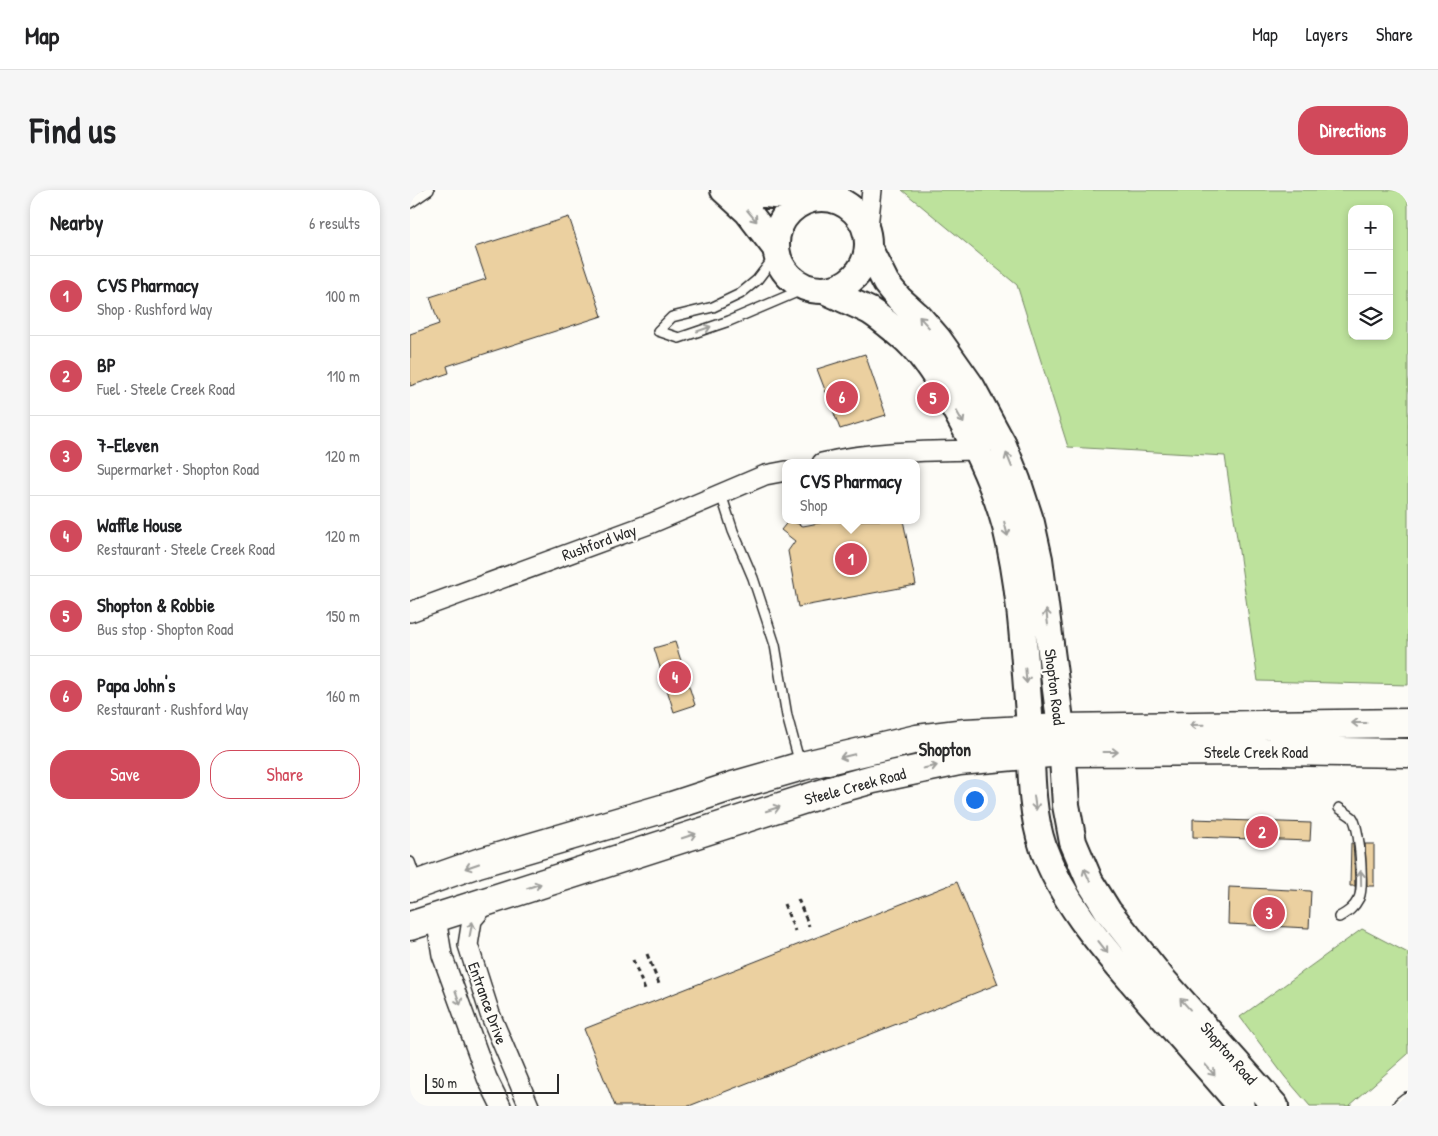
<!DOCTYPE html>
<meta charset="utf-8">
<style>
body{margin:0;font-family:"Patrick Hand",sans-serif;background:#f6f6f6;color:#202124}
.controls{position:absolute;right:15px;top:15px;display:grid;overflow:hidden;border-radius:10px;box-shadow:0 2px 8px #0003}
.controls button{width:45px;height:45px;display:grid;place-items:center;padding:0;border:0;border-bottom:1px solid #e0e0e0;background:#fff;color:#202124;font:25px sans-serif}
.scale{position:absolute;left:15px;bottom:12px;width:134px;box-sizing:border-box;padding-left:5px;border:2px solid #2b2b2b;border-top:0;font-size:14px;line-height:18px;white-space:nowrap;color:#2b2b2b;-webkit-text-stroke:4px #fdfcf7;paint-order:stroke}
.you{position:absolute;left:564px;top:609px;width:18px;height:18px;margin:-12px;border:4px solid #fff;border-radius:50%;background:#1a73e8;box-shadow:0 0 0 8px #1a73e833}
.badge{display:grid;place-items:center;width:32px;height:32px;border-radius:50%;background:#d1495b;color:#fff;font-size:16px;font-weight:700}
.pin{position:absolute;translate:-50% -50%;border:2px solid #fff;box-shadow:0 1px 5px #0006}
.popup{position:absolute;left:372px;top:269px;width:138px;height:65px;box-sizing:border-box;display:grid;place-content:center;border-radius:10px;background:#fff;filter:drop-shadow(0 1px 4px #0005);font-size:16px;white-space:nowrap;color:#757577}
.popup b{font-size:19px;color:#202124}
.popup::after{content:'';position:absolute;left:50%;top:100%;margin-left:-10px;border:10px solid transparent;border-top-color:#fff}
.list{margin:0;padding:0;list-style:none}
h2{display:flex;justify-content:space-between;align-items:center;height:65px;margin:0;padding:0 20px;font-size:21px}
h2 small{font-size:16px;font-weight:400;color:#757577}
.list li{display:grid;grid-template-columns:32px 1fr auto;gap:15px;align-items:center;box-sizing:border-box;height:80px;padding:0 20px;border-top:1px solid #e0e0e0}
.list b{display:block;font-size:19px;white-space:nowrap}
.list p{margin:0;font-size:16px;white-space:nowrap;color:#757577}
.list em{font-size:16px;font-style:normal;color:#757577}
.actions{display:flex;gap:10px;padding:15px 20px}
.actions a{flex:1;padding:11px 0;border:1px solid #d1495b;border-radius:20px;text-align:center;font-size:18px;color:#d1495b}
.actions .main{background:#d1495b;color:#fff}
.icon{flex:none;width:28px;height:28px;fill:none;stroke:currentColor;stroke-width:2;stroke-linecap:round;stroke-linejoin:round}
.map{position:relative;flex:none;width:998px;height:916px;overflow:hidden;border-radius:20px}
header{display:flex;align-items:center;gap:30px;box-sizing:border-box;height:70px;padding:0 25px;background:#fff;border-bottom:1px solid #e0e0e0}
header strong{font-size:24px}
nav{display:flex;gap:28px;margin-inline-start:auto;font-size:18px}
.intro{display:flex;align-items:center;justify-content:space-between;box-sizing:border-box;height:120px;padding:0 30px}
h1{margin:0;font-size:35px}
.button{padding:12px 22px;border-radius:20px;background:#d1495b;color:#fff;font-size:18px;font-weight:700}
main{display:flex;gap:30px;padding:0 30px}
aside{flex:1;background:#fff;border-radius:20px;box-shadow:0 2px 8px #0003}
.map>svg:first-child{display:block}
.green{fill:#bde29c;stroke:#748664;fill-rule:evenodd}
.building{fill:#ebd0a0;stroke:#2b2b2b}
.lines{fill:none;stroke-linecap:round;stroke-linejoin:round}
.lane-casing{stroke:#2b2b2b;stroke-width:12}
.street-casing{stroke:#2b2b2b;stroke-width:22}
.secondary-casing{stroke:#2b2b2b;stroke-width:30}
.primary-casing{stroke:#2b2b2b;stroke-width:31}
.path{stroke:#2b2b2b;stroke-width:3;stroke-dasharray:5 4;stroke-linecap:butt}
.lane{stroke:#fdfcf7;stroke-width:9}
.street{stroke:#fdfcf7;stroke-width:19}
.secondary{stroke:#fdfcf7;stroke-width:26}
.primary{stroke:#fdfcf7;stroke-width:28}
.oneway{stroke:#9e9e9b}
.labels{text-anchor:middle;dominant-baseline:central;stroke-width:4.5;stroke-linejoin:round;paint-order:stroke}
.street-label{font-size:16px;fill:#2b2b2b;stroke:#fdfcf7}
.neighbourhood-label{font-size:18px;font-weight:bold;fill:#2b2b2b;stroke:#fdfcf7}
</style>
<header>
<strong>Map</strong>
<nav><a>Map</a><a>Layers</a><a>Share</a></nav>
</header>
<div class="intro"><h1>Find us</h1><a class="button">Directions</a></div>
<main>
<aside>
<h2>Nearby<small>6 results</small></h2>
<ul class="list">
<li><span class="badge">1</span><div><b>CVS Pharmacy</b><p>Shop · Rushford Way</p></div><em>100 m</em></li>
<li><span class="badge">2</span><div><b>BP</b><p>Fuel · Steele Creek Road</p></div><em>110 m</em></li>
<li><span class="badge">3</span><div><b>7-Eleven</b><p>Supermarket · Shopton Road</p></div><em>120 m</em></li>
<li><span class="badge">4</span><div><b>Waffle House</b><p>Restaurant · Steele Creek Road</p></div><em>120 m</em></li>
<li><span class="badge">5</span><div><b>Shopton &amp; Robbie</b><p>Bus stop · Shopton Road</p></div><em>150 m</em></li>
<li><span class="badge">6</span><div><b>Papa John's</b><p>Restaurant · Rushford Way</p></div><em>160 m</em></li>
</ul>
<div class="actions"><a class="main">Save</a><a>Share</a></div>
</aside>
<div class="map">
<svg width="998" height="916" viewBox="0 0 998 916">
<rect width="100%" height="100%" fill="#fdfcf7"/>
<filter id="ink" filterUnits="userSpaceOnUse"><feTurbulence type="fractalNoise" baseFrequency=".02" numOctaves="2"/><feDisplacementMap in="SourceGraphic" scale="10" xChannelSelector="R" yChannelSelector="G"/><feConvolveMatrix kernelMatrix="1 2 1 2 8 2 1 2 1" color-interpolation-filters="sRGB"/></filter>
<g filter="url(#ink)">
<path class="green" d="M 492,0 L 998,0 L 998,495 L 848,491 L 815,266 L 658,257 L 607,95 ZM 942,19 L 979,19 L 979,146 L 942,146 Z
M 952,739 L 998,763 L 998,864 L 939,916 L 900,916 L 875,887 L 830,827 Z"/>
<path class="building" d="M 159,27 L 192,126 L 37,176 L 39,183 L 0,196 L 0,144 L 29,134 L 20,107 L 76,89 L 65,57 Z
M 455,164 L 476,225 L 430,239 L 407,179 Z
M 379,330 L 393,336 L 425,330 L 493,330 L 506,395 L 388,417 L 378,361 L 385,351 L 371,340 Z
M 265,452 L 285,515 L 264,522 L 244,458 Z
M 783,629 L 901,633 L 900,651 L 783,647 Z
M 941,653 L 943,653 L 944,668 L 945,696 L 940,696 Z
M 955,654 L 964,654 L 964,696 L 957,696 Z
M 547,692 L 588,794 L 279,916 L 205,916 L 174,839 Z
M 819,697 L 901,701 L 899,738 L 818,734 Z"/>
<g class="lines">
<g class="lane-casing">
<path id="lane" d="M 0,13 L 19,0
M 366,65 L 347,90 L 330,104 L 303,117 L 262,127 L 248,141 L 269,148 L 319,131 L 387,102 L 405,101
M 311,304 L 323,341 L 343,388 L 365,455 L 377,526 L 390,574
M 929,618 C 933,621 938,624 942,627 C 950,637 954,697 949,708 C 944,718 938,722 929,727
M 0,672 L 7,692"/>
</g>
<g class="street-casing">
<path id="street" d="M 415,7 L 429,0
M 457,46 L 462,0
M 412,273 C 463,261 516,261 568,260
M 0,422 L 242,333 L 355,285 L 376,281
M 78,711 L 62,730 L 58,755 L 80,824 L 119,916
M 26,728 L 32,765 L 77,888 L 91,916
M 993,916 L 998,912"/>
</g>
<g class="secondary-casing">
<path id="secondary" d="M 314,0 L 338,22 L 365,57
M 320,0 L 398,9
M366 54a46 46 0 1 1 92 0a46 46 0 1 1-92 0Z
M 458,57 L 476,93 L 489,109 L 509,127 L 528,149 L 561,196 L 593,255 L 607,290 L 621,333 L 629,369 L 651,538 L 656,615 L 663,652 L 680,692 L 698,721 L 753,790 L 865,916
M 416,101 C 431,108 446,114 460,121 C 471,128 481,137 491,145 C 511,161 527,187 540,210 C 563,250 584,292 596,337 C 611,398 614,461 619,524 C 622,566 619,616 633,657 C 654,717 699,764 739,811 C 770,846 801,881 831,916"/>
</g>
<g class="primary-casing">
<path id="primary" d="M 0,697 L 68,673 L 262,616 L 323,596 L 392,576 L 507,549 L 556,543 L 651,538 L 998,533
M 0,736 L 420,601 L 463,589 L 549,571 L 652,562 L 866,561 L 998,563"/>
</g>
<path class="path" d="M 388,709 L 399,736
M 374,714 L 385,741
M 237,764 L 249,794
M 223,770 L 235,800"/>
<use href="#lane" class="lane"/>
<use href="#street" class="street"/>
<use href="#secondary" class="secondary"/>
<use href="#primary" class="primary"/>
</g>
<defs><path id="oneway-shaft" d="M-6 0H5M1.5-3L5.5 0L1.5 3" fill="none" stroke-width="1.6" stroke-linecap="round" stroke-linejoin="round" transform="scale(1.25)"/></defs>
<g class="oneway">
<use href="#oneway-shaft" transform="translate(342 26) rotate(50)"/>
<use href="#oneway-shaft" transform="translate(514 132) rotate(-132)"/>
<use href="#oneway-shaft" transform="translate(294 139) rotate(-19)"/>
<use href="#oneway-shaft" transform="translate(550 227) rotate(60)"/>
<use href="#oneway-shaft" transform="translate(599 270) rotate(-112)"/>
<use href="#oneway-shaft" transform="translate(596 339) rotate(76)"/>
<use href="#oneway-shaft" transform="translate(637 427) rotate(-97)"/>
<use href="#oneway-shaft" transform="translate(616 486) rotate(85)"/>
<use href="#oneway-shaft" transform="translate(949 533) rotate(180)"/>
<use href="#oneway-shaft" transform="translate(787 535) rotate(179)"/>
<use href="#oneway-shaft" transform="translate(701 562)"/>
<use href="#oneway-shaft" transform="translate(437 566) rotate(167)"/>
<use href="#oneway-shaft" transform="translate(520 577) rotate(-12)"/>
<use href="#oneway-shaft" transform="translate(625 613) rotate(82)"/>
<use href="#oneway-shaft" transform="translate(363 619) rotate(-18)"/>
<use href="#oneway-shaft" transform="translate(279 646) rotate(-18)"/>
<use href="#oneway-shaft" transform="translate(62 676) rotate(161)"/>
<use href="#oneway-shaft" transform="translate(677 685) rotate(-114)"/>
<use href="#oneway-shaft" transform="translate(951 688) rotate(-91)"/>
<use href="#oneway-shaft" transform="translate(124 696) rotate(-18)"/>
<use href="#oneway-shaft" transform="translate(61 739) rotate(-79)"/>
<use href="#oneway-shaft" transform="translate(693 757) rotate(52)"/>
<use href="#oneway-shaft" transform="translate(48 808) rotate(70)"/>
<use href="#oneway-shaft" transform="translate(775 814) rotate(-132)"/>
<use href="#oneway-shaft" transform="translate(800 880) rotate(49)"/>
</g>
</g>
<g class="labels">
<g class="street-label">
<text transform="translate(189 352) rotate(-20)">Rushford Way</text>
<text transform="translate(645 497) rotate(83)">Shopton Road</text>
<text x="846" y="562">Steele Creek Road</text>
<text transform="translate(445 596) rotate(-15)">Steele Creek Road</text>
<text transform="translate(78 813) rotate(70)">Entrance Drive</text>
<text transform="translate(819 863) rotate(49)">Shopton Road</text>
</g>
<g class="neighbourhood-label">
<text x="535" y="559">Shopton</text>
</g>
</g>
</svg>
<div class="controls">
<button>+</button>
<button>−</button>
<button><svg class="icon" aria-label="layers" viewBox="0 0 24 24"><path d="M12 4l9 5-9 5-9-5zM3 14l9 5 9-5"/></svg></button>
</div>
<div class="scale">50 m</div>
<div class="you"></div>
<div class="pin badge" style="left:441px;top:369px">1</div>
<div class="popup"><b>CVS Pharmacy</b>Shop</div>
<div class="pin badge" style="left:852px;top:642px">2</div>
<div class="pin badge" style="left:859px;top:723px">3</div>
<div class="pin badge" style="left:265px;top:487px">4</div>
<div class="pin badge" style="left:523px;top:208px">5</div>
<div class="pin badge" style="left:432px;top:207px">6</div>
</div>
</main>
